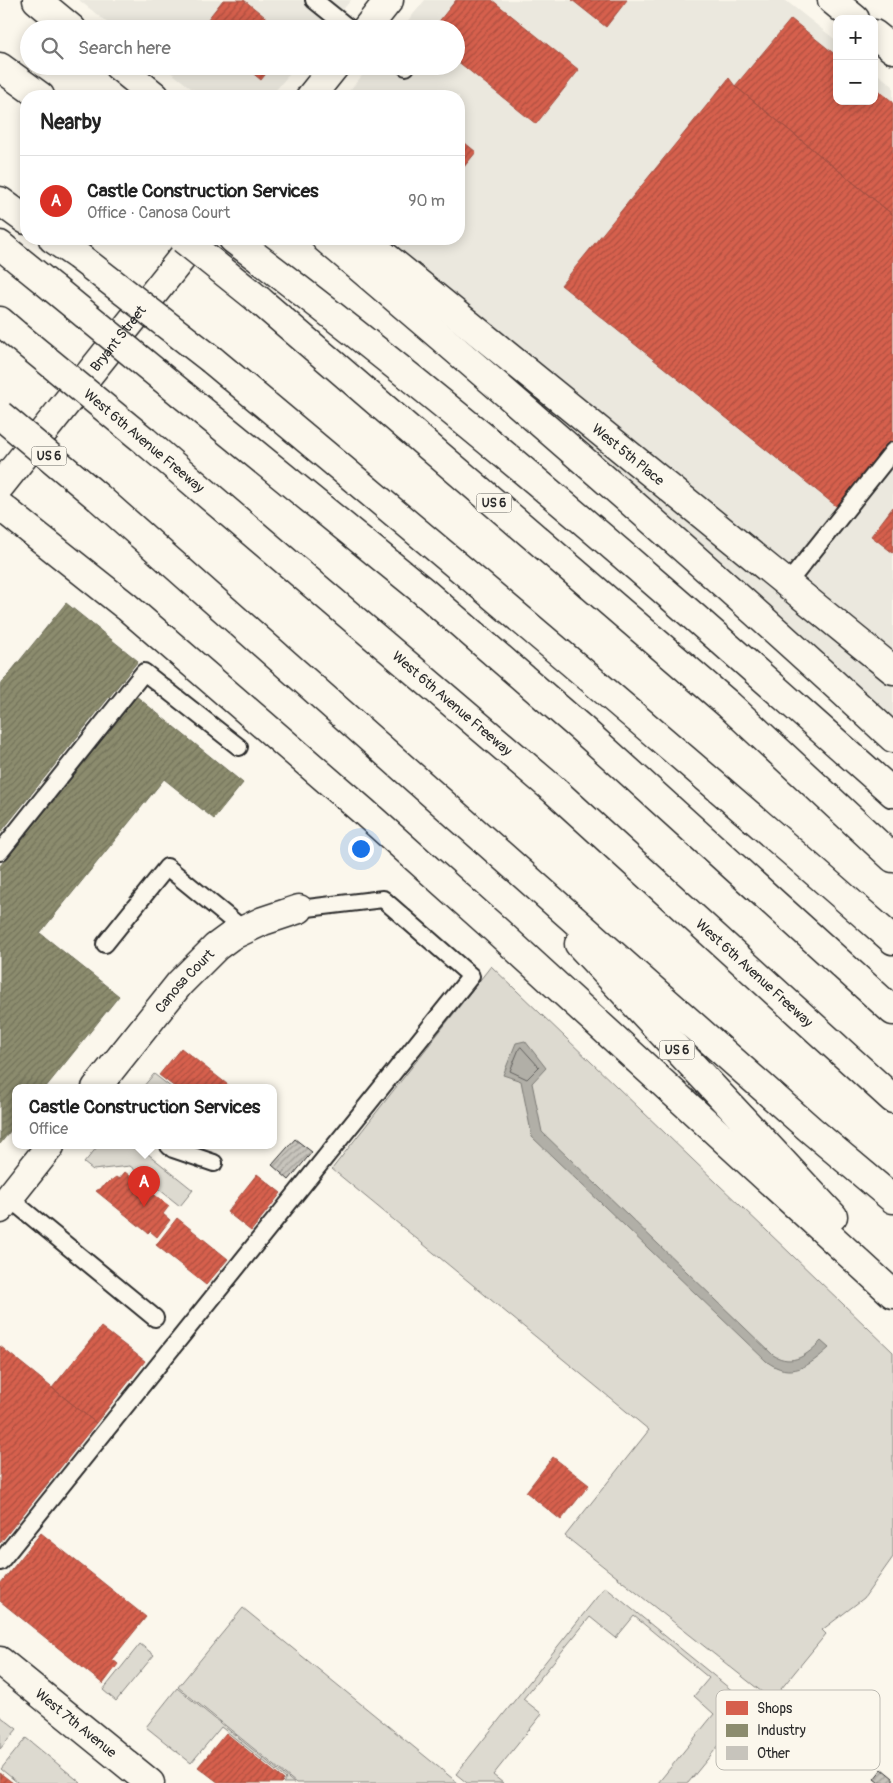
<!DOCTYPE html>
<meta charset="utf-8">
<style>
body{margin:0;font-family:Pangolin,sans-serif;background:#f6f6f6;color:#222}
.controls{position:absolute;right:15px;top:15px;display:grid;overflow:hidden;border-radius:10px;box-shadow:0 2px 12px #0003}
.controls button{width:45px;height:45px;display:grid;place-items:center;padding:0;border:0;border-bottom:1px solid #e0e0e0;background:#fff;color:#222;font:25px sans-serif}
.you{position:absolute;left:360px;top:848px;width:18px;height:18px;margin:-12px;border:4px solid #fff;border-radius:50%;background:#1a73e8;box-shadow:0 0 0 8px #1a73e833}
.badge{display:grid;place-items:center;width:32px;height:32px;border-radius:50%;background:#d93025;color:#fff;font-size:16px;font-weight:700}
.pin{position:absolute;translate:-50% -41px;filter:drop-shadow(0 1px 2px #0008)}
.pin::after{content:'';position:absolute;top:26px;width:18px;height:15px;background:inherit;clip-path:polygon(0 0,100% 0,50% 100%)}
.popup{position:absolute;left:12px;top:1084px;width:265px;height:65px;box-sizing:border-box;display:grid;place-content:center;border-radius:10px;background:#fff;filter:drop-shadow(0 1px 4px #0005);font-size:16px;white-space:nowrap;color:#767676}
.popup b{font-size:19px;color:#222}
.popup::after{content:'';position:absolute;left:50%;top:100%;margin-left:-10px;border:10px solid transparent;border-top-color:#fff}
.list{margin:0;padding:0;list-style:none}
h2{display:flex;justify-content:space-between;align-items:center;height:65px;margin:0;padding:0 20px;font-size:21px}
h2 small{font-size:16px;font-weight:400;color:#767676}
.list li{display:grid;grid-template-columns:32px 1fr auto;gap:15px;align-items:center;box-sizing:border-box;height:90px;padding:0 20px;border-top:1px solid #e0e0e0}
.list b{display:block;font-size:19px;white-space:nowrap}
.list p{margin:0;font-size:16px;white-space:nowrap;color:#767676}
.list em{font-size:16px;font-style:normal;color:#767676}
.icon{flex:none;width:28px;height:28px;fill:none;stroke:currentColor;stroke-width:2;stroke-linecap:round;stroke-linejoin:round}
.map{position:relative;flex:none;width:893px;height:1783px;overflow:hidden}
.search{position:absolute;background:#fff;box-shadow:0 2px 12px #0003;left:20px;top:20px;width:445px;height:55px;display:flex;align-items:center;gap:12px;box-sizing:border-box;padding:0 18px;border-radius:28px;color:#767676;font-size:19px}
.panel{position:absolute;background:#fff;box-shadow:0 2px 12px #0003;left:20px;top:90px;width:445px;height:155px;border-radius:20px}
.map>svg:first-child{display:block}
.built{fill:#ebe8de}
.green{fill:#dddad0;stroke:#84827e}
.water{fill:#b1afa7;stroke:#7b7a75}
.shops{fill:url(#shops-hatch);stroke:#a35043}
.industry{fill:url(#industry-hatch);stroke:#6f6f5a}
.lines{fill:none;stroke-linecap:round;stroke-linejoin:round}
.shore{stroke:#61605d;stroke-width:1}
.building{fill:url(#building-hatch);stroke:#2b2b2b}
.lane-casing{stroke:#2b2b2b;stroke-width:20}
.street-casing{stroke:#2b2b2b;stroke-width:31}
.secondary-casing{stroke:#2b2b2b;stroke-width:31}
.highway-casing{stroke:#2b2b2b;stroke-width:31}
.lane{stroke:#fbf7ec;stroke-width:16}
.street{stroke:#fbf7ec;stroke-width:28}
.secondary{stroke:#fbf7ec;stroke-width:28}
.highway{stroke:#fbf7ec;stroke-width:28}
.highway-bridge-casing{stroke:#2b2b2b;stroke-width:31;stroke-linecap:butt}
.highway-bridge{stroke:#fbf7ec;stroke-width:28}
.labels{text-anchor:middle;dominant-baseline:central;stroke-width:5;stroke-linejoin:round;paint-order:stroke}
.shield{fill:#fbf7ec;stroke:#696865;stroke-width:1}
.shield-label{font-size:12px;font-weight:bold;fill:#2b2b2b}
.street-label{font-size:14px;fill:#2b2b2b;stroke:#fbf7ec}
.key{fill:#fbf7ec;stroke:#bdbab2;stroke-width:1}
.key-label{font-size:14px;fill:#2b2b2b}
</style>
<div class="map">
<svg width="893" height="1783" viewBox="0 0 893 1783">
<defs>
<pattern id="shops-hatch" width="6" height="6" patternUnits="userSpaceOnUse" patternTransform="scale(1.25)"><rect width="6" height="6" fill="#d6604d"/><path d="M-1 1l2-2M0 6l6-6M5 7l2-2" fill="none" stroke="#ae4f40"/></pattern>
<pattern id="industry-hatch" width="6" height="6" patternUnits="userSpaceOnUse" patternTransform="scale(1.25)"><rect width="6" height="6" fill="#8c8c6e"/><path d="M-1 1l2-2M0 6l6-6M5 7l2-2" fill="none" stroke="#73735b"/></pattern>
<pattern id="building-hatch" width="6" height="6" patternUnits="userSpaceOnUse" patternTransform="scale(1.25)"><rect width="6" height="6" fill="#c7c4bc"/><path d="M-1 1l2-2M0 6l6-6M5 7l2-2" fill="none" stroke="#a29f99"/></pattern>
</defs>
<rect width="100%" height="100%" fill="#fbf7ec"/>
<filter id="ink" filterUnits="userSpaceOnUse"><feTurbulence type="fractalNoise" baseFrequency=".02" numOctaves="2"/><feDisplacementMap in="SourceGraphic" scale="10" xChannelSelector="R" yChannelSelector="G"/><feConvolveMatrix kernelMatrix="1 2 1 2 8 2 1 2 1" color-interpolation-filters="sRGB"/></filter>
<g filter="url(#ink)">
<path class="built" d="M 79,0 L 351,0 L 327,29 L 115,29 Z
M 425,0 L 785,0 L 837,41 L 837,101 L 874,101 L 874,71 L 893,86 L 893,725 L 368,239 L 459,239 L 459,96 L 345,96 L 370,66 L 456,66 L 456,29 L 401,29 Z
M 163,66 L 296,66 L 271,96 L 201,96 Z"/>
<path class="green" d="M 491,966 L 893,1352 L 893,1557 L 864,1598 L 822,1630 L 826,1634 L 772,1700 L 565,1536 L 649,1430 L 332,1169 Z
M 154,1074 L 172,1088 L 142,1088 Z
M 98,1146 L 138,1146 L 193,1190 L 180,1206 L 130,1166 L 93,1170 L 84,1163 Z
M 605,1587 L 751,1706 L 688,1783 L 658,1783 L 714,1714 L 694,1696 L 709,1678 L 634,1616 L 616,1638 L 590,1617 L 523,1699 L 542,1714 L 493,1775 L 503,1783 L 467,1783 L 456,1774 Z
M 243,1608 L 458,1783 L 296,1783 L 178,1687 Z
M 140,1644 L 154,1655 L 116,1701 L 103,1690 Z
M 177,1688 L 294,1783 L 283,1783 L 286,1779 L 221,1727 L 191,1763 L 146,1727 Z
M 0,1716 L 17,1729 L 0,1749 Z
M 26,1738 L 81,1783 L 18,1783 L 1,1769 Z"/>
<path class="water" d="M 525,1041 L 546,1068 L 532,1083 L 542,1132 L 773,1355 C 793,1367 807,1355 821,1341 L 829,1348 C 809,1366 791,1380 766,1361 L 532,1137 L 521,1081 L 503,1075 L 516,1043 Z"/>
<path class="shops" d="M 223,0 L 244,0 L 280,29 L 200,29 Z
M 456,0 L 492,0 L 579,70 L 536,124 L 456,60 L 456,29 L 433,29 Z
M 572,0 L 627,0 L 606,27 Z
M 791,19 L 837,56 L 837,101 L 874,101 L 874,87 L 893,102 L 893,215 L 735,86 Z
M 244,66 L 272,66 L 261,80 Z
M 729,78 L 735,86 L 893,215 L 893,444 L 841,510 L 561,285 Z
M 459,138 L 476,152 L 459,173 Z
M 893,507 L 893,553 L 871,536 Z
M 181,1048 L 232,1088 L 176,1088 L 159,1075 Z
M 125,1172 L 169,1206 L 163,1214 L 170,1220 L 157,1237 L 150,1231 L 148,1233 L 96,1191 L 116,1177 L 119,1179 Z
M 257,1174 L 281,1193 L 251,1231 L 227,1212 Z
M 177,1218 L 228,1259 L 206,1285 L 156,1245 Z
M 101,1327 L 145,1361 L 96,1423 L 52,1388 Z
M 0,1346 L 96,1423 L 0,1543 Z
M 553,1457 L 589,1485 L 561,1520 L 526,1492 Z
M 41,1533 L 146,1617 L 112,1659 L 118,1664 L 103,1684 L 0,1601 L 0,1584 Z
M 226,1733 L 284,1780 L 281,1783 L 219,1783 L 198,1767 Z
M 0,1773 L 13,1783 L 0,1783 Z"/>
<path class="industry" d="M 66,603 L 138,661 L 0,833 L 0,685 Z
M 136,696 L 243,783 L 214,819 L 164,779 L 40,933 L 119,996 L 45,1088 L 15,1088 L 15,1125 L 0,1144 L 0,866 Z"/>
<g class="lines">
<path class="shore" d="M 521,1047 L 539,1067 L 527,1079 L 510,1071 L 519,1049 Z"/>
</g>
<path class="building" d="M 295,1139 L 312,1152 L 289,1180 L 272,1165 Z
M 882,1769 L 893,1778 L 893,1783 L 879,1783 L 874,1779 Z"/>
<g class="lines">
<g class="lane-casing">
<path id="lane" d="M 314,0 L 350,29
M 405,66 L 406,67
M 787,584 L 893,451
M 0,852 L 144,672 L 239,747
M 105,944 L 167,867 L 244,930
M 169,1146 L 173,1149 L 214,1163
M 9,1198 L 155,1318
M 0,1562 L 471,976 L 383,899 L 299,909"/>
</g>
<g class="street-casing">
<g id="street">
<path d="M 37,0 L 72,29"/>
<path d="M 118,66 L 155,96"/>
<path id="s1" d="M 364,239 L 893,670"/>
<path id="s2" d="M 96,1088 L 180,983 L 216,947 L 231,936 L 263,921 L 299,909"/>
<path d="M 0,1209 L 50,1146"/>
</g>
</g>
<g class="secondary-casing">
<g id="secondary">
<path d="M 832,0 L 855,19"/>
<path d="M 366,29 L 389,0"/>
<path d="M 874,34 L 893,49"/>
<path d="M 311,96 L 335,66"/>
<path id="s3" d="M 0,486 L 197,239"/>
<path id="s4" d="M 0,1661 L 150,1783"/>
</g>
</g>
<g class="highway-casing">
<g id="highway">
<path d="M 0,67 L 40,96"/>
<path d="M 0,201 L 26,220"/>
<path d="M 53,239 L 78,256"/>
<path d="M 233,239 C 383,352 528,472 669,595 C 744,660 818,727 893,793"/>
<path d="M 326,239 C 518,402 709,567 893,738"/>
<path d="M 0,245 L 53,288"/>
<path d="M 259,300 L 729,705 L 893,858"/>
<path d="M 0,321 L 15,334"/>
<path d="M 212,360 C 441,551 669,743 893,940"/>
<path d="M 183,395 L 423,591 L 582,729 L 893,1011"/>
<path id="s5" d="M 145,441 L 554,790 L 893,1099"/>
<path d="M 99,498 L 811,1130 L 893,1199"/>
<path d="M 0,506 L 127,607 L 363,811 L 495,929 L 893,1294"/>
<path d="M 579,944 L 833,1216"/>
</g>
</g>
<use href="#lane" class="lane"/>
<use href="#street" class="street"/>
<use href="#secondary" class="secondary"/>
<use href="#highway" class="highway"/>
<g class="highway-bridge-casing">
<path id="highway-bridge" d="M 183,239 L 259,300
M 78,256 L 212,360
M 53,288 L 183,395
M 15,334 L 145,441
M 0,415 L 99,498"/>
</g>
<use href="#highway-bridge" class="highway-bridge"/>
</g>
</g>
<g class="labels">
<g class="shield">
<rect x="31.5" y="446.5" width="35" height="19" rx="4"/>
<rect x="476.5" y="493.5" width="35" height="19" rx="4"/>
<rect x="659.5" y="1040.5" width="35" height="19" rx="4"/>
</g>
<g class="shield-label">
<text x="49" y="456">US 6</text>
<text x="494" y="503">US 6</text>
<text x="677" y="1050">US 6</text>
</g>
<g class="street-label">
<text stroke="none"><textPath href="#s3" startOffset="189">Bryant Street</textPath></text>
<text transform="translate(144 441) rotate(40)">West 6th Avenue Freeway</text>
<text stroke="none"><textPath href="#s1" startOffset="341">West 5th Place</textPath></text>
<text stroke="none"><textPath href="#s5" startOffset="404">West 6th Avenue Freeway</textPath></text>
<text stroke="none"><textPath href="#s5" startOffset="809">West 6th Avenue Freeway</textPath></text>
<text stroke="none"><textPath href="#s2" startOffset="139">Canosa Court</textPath></text>
<text stroke="none"><textPath href="#s4" startOffset="98">West 7th Avenue</textPath></text>
</g>
</g>
<rect x="716" y="1690" width="164" height="80" rx="8" class="key"/>
<rect x="726" y="1701" width="22" height="14" fill="#d6604d"/>
<rect x="726" y="1724" width="22" height="13" fill="#8c8c6e"/>
<rect x="726" y="1746" width="22" height="14" fill="#c7c4bc"/>
<g class="key-label">
<text x="757" y="1713">Shops</text>
<text x="757" y="1735">Industry</text>
<text x="757" y="1758">Other</text>
</g>
</svg>
<div class="controls">
<button>+</button>
<button>−</button>
</div>
<div class="you"></div>
<div class="pin badge" style="left:144px;top:1207px">A</div>
<div class="popup"><b>Castle Construction Services</b>Office</div>
<div class="search"><svg class="icon" aria-label="search" viewBox="0 0 24 24"><circle cx="10" cy="10" r="6"/><path d="M15 15l6 6"/></svg>Search here</div>
<section class="panel">
<h2>Nearby<small></small></h2>
<ul class="list">
<li><span class="badge">A</span><div><b>Castle Construction Services</b><p>Office · Canosa Court</p></div><em>90 m</em></li>
</ul>
</section>
</div>
